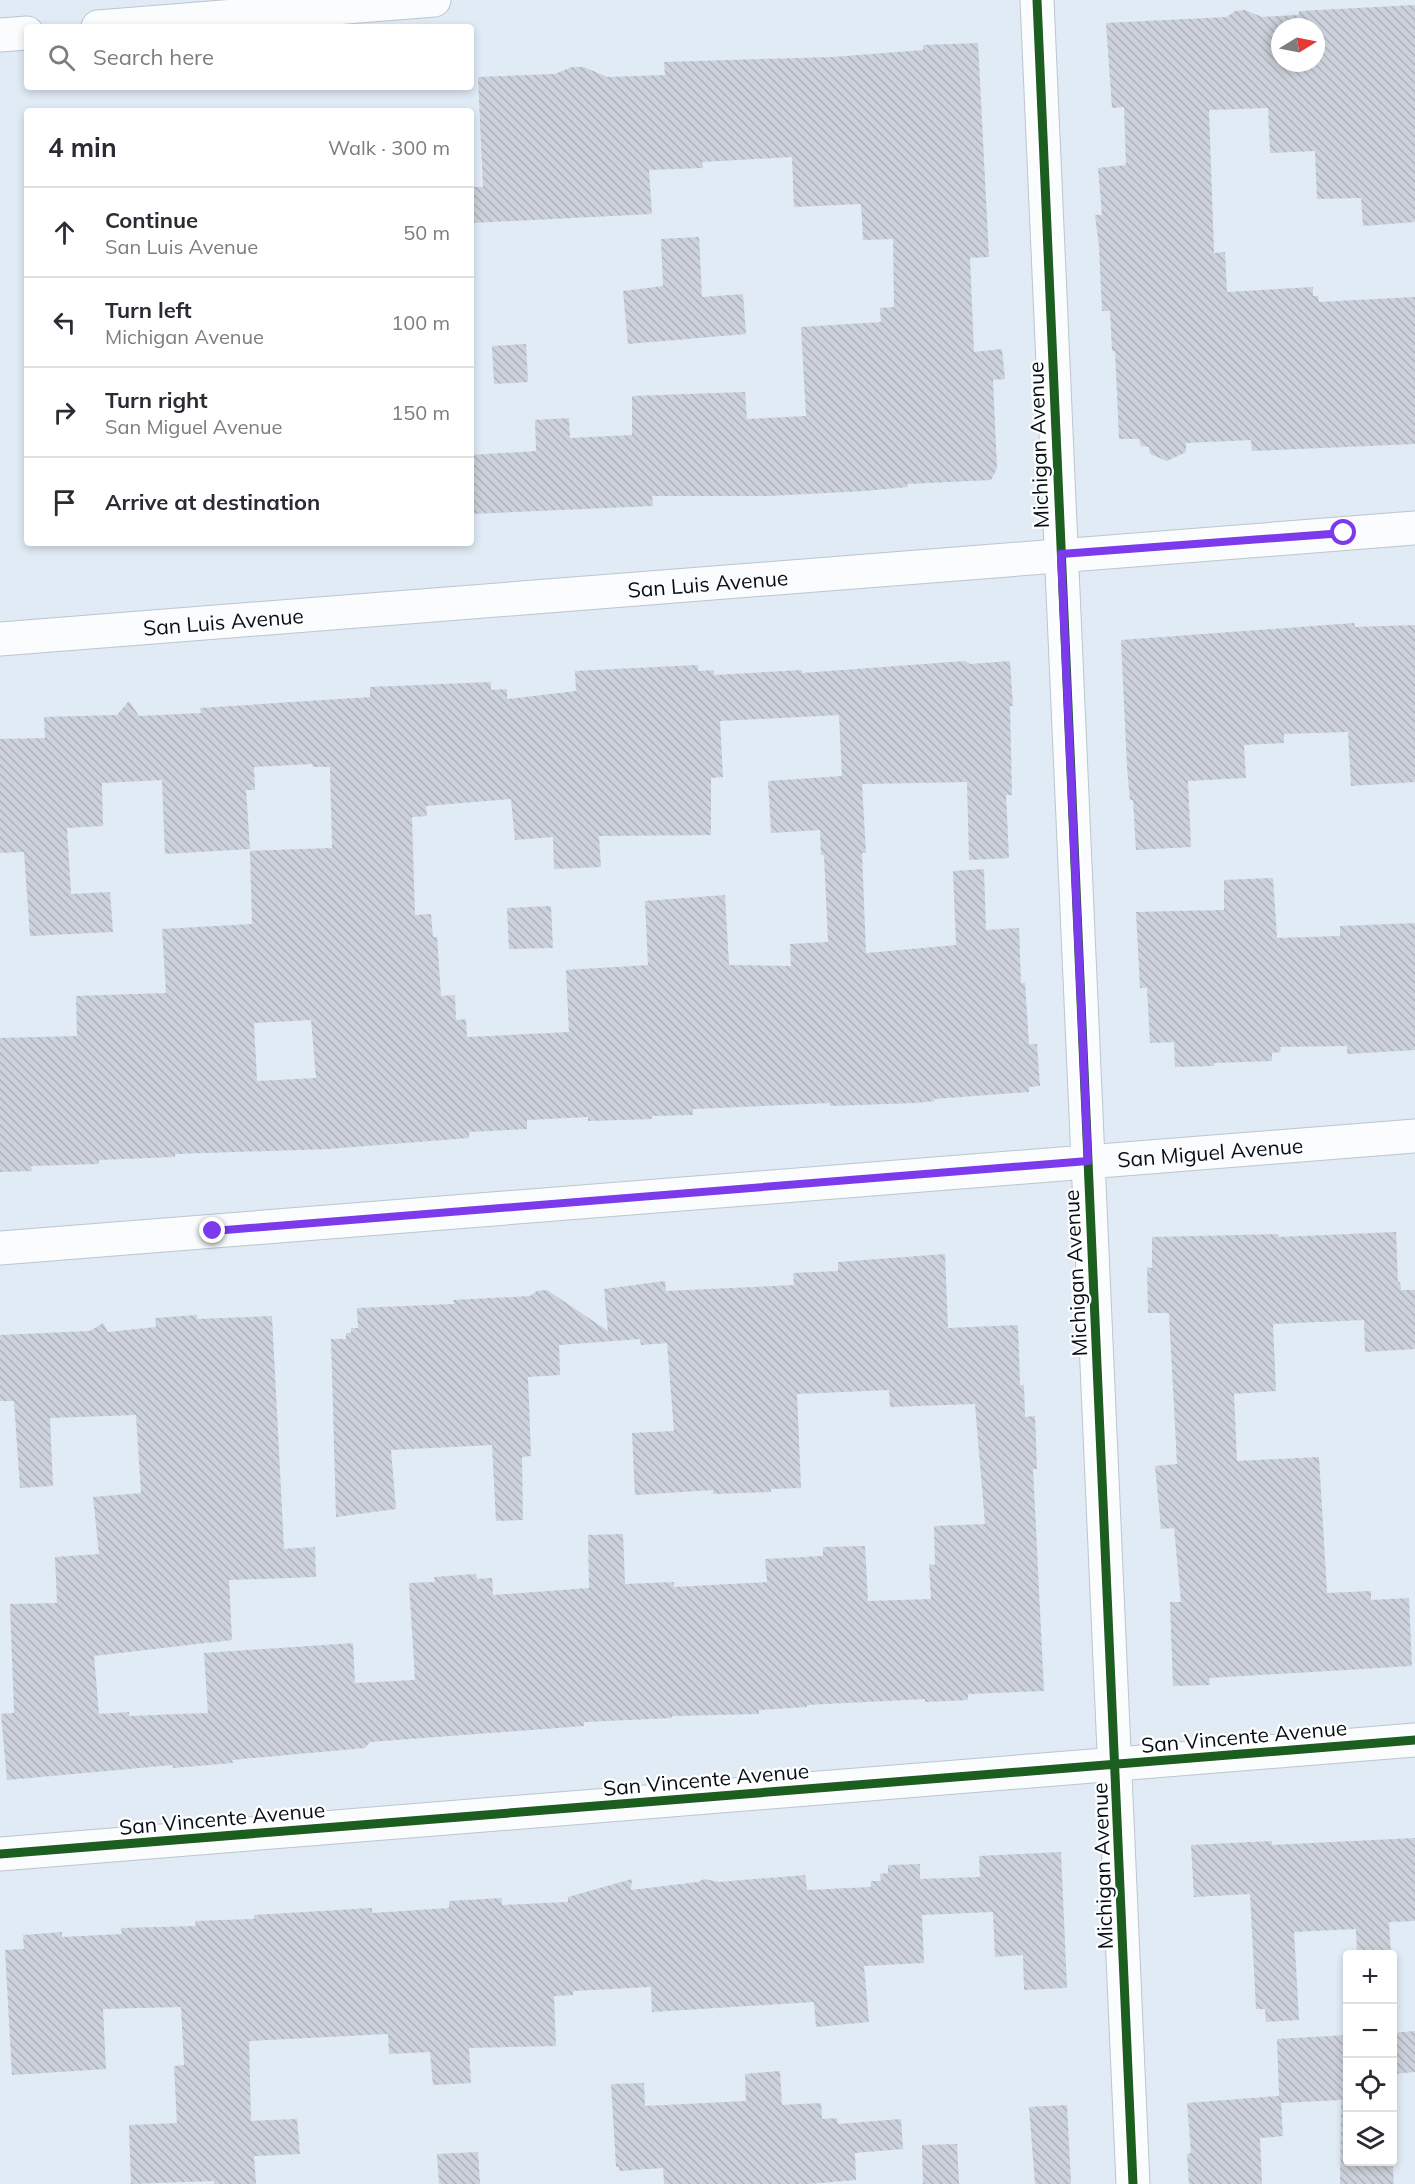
<!DOCTYPE html>
<meta charset="utf-8">
<style>
body{margin:0;font-family:Mulish,sans-serif;background:#f2f2f3;color:#2b2b33}
.controls{position:absolute;right:18px;bottom:18px;display:grid;overflow:hidden;border-radius:6px;box-shadow:0 3px 9px #0003}
.controls button{width:54px;height:54px;display:grid;place-items:center;padding:0;border:0;border-bottom:2px solid #e1e1e2;background:#fff;color:#2b2b33;font:30px sans-serif}
.compass{position:absolute;left:1271px;top:18px;width:54px;height:54px;border-radius:50%;background:#fff;box-shadow:0 3px 9px #0003;rotate:80deg}
.stop{position:absolute;width:18px;height:18px;margin:-14px;border:4px solid #7c3aed;border-radius:50%;background:#fff}
.stop.end{background:#7c3aed;border-color:#fff;box-shadow:0 2px 6px #0008}
.list{margin:0;padding:0;list-style:none}
h2{display:flex;justify-content:space-between;align-items:center;height:78px;margin:0;padding:0 24px;font-size:26px}
h2 small{font-size:20px;font-weight:400;color:#7c7c81}
.list li{display:grid;grid-template-columns:39px 1fr auto;gap:18px;align-items:center;box-sizing:border-box;height:90px;padding:0 24px;border-top:2px solid #e1e1e2}
.list b{display:block;font-size:22px;white-space:nowrap}
.list p{margin:0;font-size:20px;white-space:nowrap;color:#7c7c81}
.list em{font-size:20px;font-style:normal;color:#7c7c81}
.icon{flex:none;width:33px;height:33px;fill:none;stroke:currentColor;stroke-width:2;stroke-linecap:round;stroke-linejoin:round}
.map{position:relative;flex:none;width:1415px;height:2184px;overflow:hidden}
.search{position:absolute;background:#fff;box-shadow:0 3px 9px #0003;left:24px;top:24px;width:450px;height:66px;display:flex;align-items:center;gap:15px;box-sizing:border-box;padding:0 21px;border-radius:6px;color:#7c7c81;font-size:22px}
.panel{position:absolute;background:#fff;box-shadow:0 3px 9px #0003;left:24px;top:108px;width:450px;height:438px;border-radius:6px}
.map>svg:first-child{display:block}
.building{fill:url(#building-back-hatch);fill-rule:evenodd}
.lines{fill:none;stroke-linecap:round;stroke-linejoin:round}
.street-casing{stroke:#bcc6ce;stroke-width:35}
.street{stroke:#fafcfe;stroke-width:33}
.cycleway-casing{stroke:#fff;stroke-width:13}
.cycleway{stroke:#1b5e20;stroke-width:9}
.route{stroke:#7c3aed;stroke-width:8}
.labels{text-anchor:middle;dominant-baseline:central;stroke-width:4.5;stroke-linejoin:round;paint-order:stroke}
.street-label{font-size:21px;fill:#060f16;stroke:#fff}
</style>
<div class="map">
<svg width="1415" height="2184" viewBox="0 0 1415 2184">
<defs>
<pattern id="building-back-hatch" width="6" height="6" patternUnits="userSpaceOnUse" patternTransform="scale(1.5)"><rect width="6" height="6" fill="#ccd1db"/><path d="M-1 5l2 2M0 0l6 6M5-1l2 2" fill="none" stroke="#aeb2bb"/></pattern>
</defs>
<rect width="100%" height="100%" fill="#e0ebf5"/>
<path class="building" d="M 1415,5 L 1415,222 L 1363,226 L 1361,198 L 1317,199 L 1315,151 L 1270,153 L 1268,108 L 1209,110 L 1214,253 L 1225,252 L 1227,292 L 1313,287 L 1313,296 L 1318,296 L 1319,302 L 1415,297 L 1415,444 L 1252,451 L 1251,440 L 1186,443 L 1186,452 L 1167,461 L 1150,454 L 1149,447 L 1141,446 L 1139,439 L 1119,439 L 1115,351 L 1112,351 L 1110,311 L 1102,311 L 1099,246 L 1095,215 L 1102,215 L 1098,168 L 1126,165 L 1124,107 L 1112,108 L 1106,23 L 1227,17 L 1235,11 L 1245,10 L 1262,17 L 1299,15 L 1299,11 ZM 1280,27 L 1316,27 L 1316,63 L 1280,63 Z
M 978,43 L 989,257 L 970,258 L 974,352 L 1002,349 L 1005,379 L 993,380 L 997,468 L 991,480 L 907,484 L 908,487 L 865,491 L 768,496 L 652,496 L 653,506 L 471,514 L 471,455 L 536,451 L 535,420 L 569,418 L 570,438 L 632,435 L 632,396 L 745,392 L 747,419 L 806,416 L 801,327 L 881,322 L 880,308 L 894,307 L 893,239 L 863,240 L 861,204 L 794,207 L 792,157 L 702,162 L 703,168 L 649,170 L 652,214 L 471,223 L 471,187 L 483,187 L 478,77 L 555,74 L 572,67 L 584,67 L 607,77 L 665,75 L 664,62 L 833,57 L 923,50 L 923,45 Z
M 699,237 L 702,297 L 743,294 L 746,334 L 628,344 L 623,291 L 663,286 L 661,239 Z
M 526,344 L 528,382 L 494,384 L 492,346 Z
M 1354,623 L 1355,627 L 1415,625 L 1415,782 L 1351,786 L 1348,732 L 1284,734 L 1284,743 L 1244,745 L 1246,778 L 1188,781 L 1191,847 L 1136,850 L 1133,800 L 1130,800 L 1127,768 L 1121,640 Z
M 965,661 L 970,664 L 1010,661 L 1013,706 L 1010,706 L 1012,795 L 1006,795 L 1009,858 L 969,860 L 967,782 L 862,784 L 866,853 L 862,853 L 866,953 L 956,945 L 953,871 L 984,869 L 986,930 L 1019,928 L 1021,983 L 1025,983 L 1029,1044 L 1037,1044 L 1040,1086 L 1029,1087 L 1029,1092 L 934,1099 L 935,1101 L 915,1103 L 830,1106 L 830,1103 L 693,1109 L 693,1115 L 652,1116 L 652,1119 L 588,1121 L 588,1117 L 527,1120 L 527,1129 L 469,1132 L 469,1138 L 328,1149 L 175,1154 L 175,1157 L 99,1160 L 99,1164 L 31,1166 L 32,1171 L 0,1172 L 0,1038 L 77,1036 L 76,996 L 166,993 L 162,929 L 252,924 L 250,851 L 332,848 L 330,767 L 313,767 L 312,764 L 254,767 L 255,790 L 246,790 L 250,849 L 165,854 L 162,780 L 102,783 L 103,826 L 67,828 L 71,894 L 110,892 L 113,932 L 30,936 L 24,852 L 0,853 L 0,739 L 45,738 L 44,717 L 117,715 L 129,701 L 139,716 L 201,713 L 200,708 L 370,697 L 370,687 L 491,682 L 491,690 L 507,689 L 507,699 L 576,691 L 575,671 L 698,665 L 698,671 L 714,670 L 714,675 L 802,670 L 802,673 ZM 839,715 L 842,776 L 768,781 L 771,833 L 820,830 L 821,855 L 824,855 L 828,942 L 790,944 L 791,966 L 729,965 L 725,895 L 645,901 L 648,965 L 566,970 L 569,1032 L 467,1037 L 466,1019 L 456,1020 L 455,995 L 441,996 L 437,937 L 433,937 L 431,914 L 415,915 L 412,817 L 427,816 L 426,806 L 511,799 L 515,840 L 553,837 L 554,869 L 601,867 L 599,836 L 711,835 L 711,778 L 723,777 L 720,721 ZM 311,1020 L 316,1078 L 257,1081 L 254,1023 Z
M 1273,878 L 1277,938 L 1340,936 L 1340,926 L 1415,923 L 1415,1050 L 1347,1054 L 1347,1046 L 1280,1047 L 1281,1052 L 1272,1053 L 1272,1061 L 1214,1063 L 1214,1066 L 1175,1067 L 1174,1042 L 1150,1043 L 1147,988 L 1140,988 L 1136,912 L 1224,910 L 1224,880 Z
M 551,906 L 553,948 L 509,949 L 507,908 Z
M 1396,1232 L 1398,1282 L 1400,1282 L 1401,1290 L 1415,1290 L 1415,1349 L 1365,1352 L 1364,1320 L 1273,1324 L 1276,1391 L 1234,1394 L 1237,1461 L 1319,1457 L 1327,1593 L 1371,1591 L 1371,1600 L 1409,1598 L 1412,1666 L 1209,1678 L 1210,1685 L 1173,1686 L 1170,1602 L 1181,1602 L 1174,1528 L 1161,1529 L 1155,1466 L 1177,1464 L 1169,1313 L 1148,1313 L 1147,1267 L 1152,1268 L 1152,1237 L 1278,1234 L 1279,1237 Z
M 945,1254 L 948,1328 L 1018,1325 L 1020,1385 L 1024,1385 L 1025,1417 L 1035,1416 L 1037,1469 L 1033,1469 L 1044,1691 L 968,1694 L 968,1700 L 925,1702 L 925,1699 L 807,1705 L 807,1707 L 759,1710 L 759,1714 L 672,1716 L 672,1718 L 584,1722 L 584,1726 L 370,1742 L 365,1748 L 232,1760 L 233,1763 L 173,1768 L 173,1765 L 7,1780 L 1,1714 L 14,1713 L 10,1604 L 57,1603 L 55,1557 L 99,1554 L 93,1497 L 141,1493 L 136,1415 L 50,1418 L 53,1486 L 20,1488 L 14,1401 L 0,1401 L 0,1335 L 90,1331 L 103,1323 L 108,1332 L 156,1327 L 155,1318 L 197,1315 L 197,1319 L 272,1316 L 284,1549 L 315,1547 L 316,1577 L 229,1580 L 232,1640 L 94,1656 L 99,1714 L 129,1712 L 129,1716 L 208,1713 L 204,1653 L 353,1643 L 355,1683 L 415,1680 L 409,1583 L 435,1582 L 434,1577 L 476,1574 L 477,1579 L 492,1578 L 493,1595 L 589,1588 L 588,1535 L 623,1534 L 625,1584 L 674,1582 L 674,1587 L 767,1582 L 765,1559 L 823,1556 L 823,1547 L 865,1546 L 868,1601 L 931,1599 L 929,1564 L 935,1565 L 934,1526 L 985,1524 L 975,1404 L 890,1407 L 889,1390 L 797,1394 L 801,1488 L 771,1489 L 771,1492 L 713,1494 L 713,1490 L 635,1495 L 632,1433 L 674,1431 L 667,1343 L 641,1345 L 640,1339 L 559,1345 L 560,1375 L 528,1377 L 531,1456 L 522,1457 L 523,1520 L 496,1521 L 492,1445 L 391,1450 L 396,1509 L 336,1517 L 331,1339 L 346,1339 L 346,1333 L 351,1333 L 351,1328 L 358,1328 L 357,1308 L 454,1304 L 453,1300 L 530,1296 L 537,1291 L 547,1290 L 608,1331 L 604,1289 L 665,1281 L 666,1291 L 794,1285 L 793,1273 L 838,1271 L 838,1262 Z
M 1415,1838 L 1415,1921 L 1389,1922 L 1391,1954 L 1357,1954 L 1356,1929 L 1294,1932 L 1299,2020 L 1266,2022 L 1265,2009 L 1256,2009 L 1250,1894 L 1194,1897 L 1191,1845 L 1272,1841 L 1272,1845 Z
M 1061,1852 L 1067,1988 L 1024,1990 L 1023,1955 L 995,1957 L 993,1912 L 922,1915 L 924,1963 L 864,1966 L 869,2022 L 816,2027 L 814,2002 L 652,2012 L 651,1987 L 573,1991 L 573,1995 L 554,1996 L 556,2046 L 469,2048 L 471,2083 L 433,2085 L 430,2052 L 389,2054 L 388,2034 L 249,2041 L 251,2121 L 297,2119 L 300,2154 L 254,2156 L 256,2184 L 214,2184 L 214,2181 L 131,2184 L 129,2125 L 177,2123 L 174,2066 L 184,2065 L 181,2007 L 103,2009 L 106,2069 L 12,2075 L 5,1950 L 24,1949 L 23,1935 L 62,1932 L 62,1937 L 122,1934 L 121,1928 L 196,1926 L 195,1921 L 254,1919 L 254,1915 L 372,1908 L 372,1913 L 449,1908 L 449,1901 L 502,1898 L 502,1905 L 568,1902 L 568,1897 L 632,1879 L 631,1890 L 698,1882 L 704,1879 L 719,1882 L 805,1875 L 807,1890 L 871,1887 L 871,1881 L 881,1881 L 880,1874 L 888,1873 L 888,1865 L 920,1864 L 920,1879 L 980,1877 L 979,1856 Z
M 1415,2031 L 1415,2072 L 1392,2074 L 1392,2033 Z
M 1347,2035 L 1347,2162 L 1392,2162 L 1392,2157 L 1394,2184 L 1340,2184 L 1341,2100 L 1281,2103 L 1283,2136 L 1260,2138 L 1262,2184 L 1189,2184 L 1187,2154 L 1191,2153 L 1187,2103 L 1279,2096 L 1277,2039 Z
M 780,2071 L 782,2105 L 821,2103 L 822,2119 L 837,2118 L 838,2124 L 901,2119 L 903,2149 L 855,2153 L 856,2180 L 809,2184 L 664,2184 L 663,2168 L 619,2171 L 619,2167 L 616,2167 L 611,2084 L 644,2083 L 645,2106 L 746,2101 L 745,2074 Z
M 1067,2105 L 1071,2184 L 1035,2184 L 1029,2107 Z
M 957,2144 L 959,2184 L 923,2184 L 922,2145 Z
M 478,2152 L 480,2184 L 439,2184 L 437,2154 Z"/>
<g class="lines">
<g class="street-casing">
<g id="street">
<path d="M 1037,0 L 1133,2184"/>
<path d="M 98,27 L 434,0"/>
<path d="M 0,35 L 27,33"/>
<path id="s1" d="M 0,639 L 1415,528"/>
<path id="s2" d="M 0,1248 L 1415,1136"/>
<path d="M 0,1854 L 1415,1740"/>
</g>
</g>
<use href="#street" class="street"/>
<g class="cycleway-casing">
<path id="cycleway" d="M 1037,0 L 1133,2184
M 0,1854 L 1415,1740"/>
</g>
<use href="#cycleway" class="cycleway"/>
</g>
<g class="lines">
<path class="route" d="M 213,1231 L 1088,1161 L 1061,554 L 1344,533"/>
</g>
<g class="labels">
<g class="street-label">
<text transform="translate(1038 445) rotate(-92)">Michigan Avenue</text>
<text stroke="none"><textPath href="#s1" startOffset="710">San Luis Avenue</textPath></text>
<text stroke="none"><textPath href="#s1" startOffset="224">San Luis Avenue</textPath></text>
<text stroke="none"><textPath href="#s2" startOffset="1214">San Miguel Avenue</textPath></text>
<text transform="translate(1075 1273) rotate(-93)">Michigan Avenue</text>
<text transform="translate(1244 1736) rotate(-5)">San Vincente Avenue</text>
<text transform="translate(706 1779) rotate(-5)">San Vincente Avenue</text>
<text transform="translate(222 1818) rotate(-5)">San Vincente Avenue</text>
<text transform="translate(1102 1866) rotate(-92)">Michigan Avenue</text>
</g>
</g>
</svg>
<div class="controls">
<button>+</button>
<button>−</button>
<button><svg class="icon" aria-label="locate" viewBox="0 0 24 24"><circle cx="12" cy="12" r="6"/><path d="M12 2v4M12 18v4M2 12h4M18 12h4"/></svg></button>
<button><svg class="icon" aria-label="layers" viewBox="0 0 24 24"><path d="M12 4l9 5-9 5-9-5zM3 14l9 5 9-5"/></svg></button>
</div>
<svg class="compass" viewBox="-18 -18 36 36"><path d="M0-13l5 13h-10z" fill="#e53935"/><path d="M0 13l5-13h-10z" fill="#7c7c81"/></svg>
<div class="stop" style="left:1344px;top:533px"></div>
<div class="stop end" style="left:213px;top:1231px"></div>
<div class="search"><svg class="icon" aria-label="search" viewBox="0 0 24 24"><circle cx="10" cy="10" r="6"/><path d="M15 15l6 6"/></svg>Search here</div>
<section class="panel">
<h2>4 min<small>Walk · 300 m</small></h2>
<ul class="list">
<li><svg class="icon" aria-label="ahead" viewBox="0 0 24 24"><path d="M12 20V5M6 11l6-6 6 6"/></svg><div><b>Continue</b><p>San Luis Avenue</p></div><em>50 m</em></li>
<li><svg class="icon" aria-label="left" viewBox="0 0 24 24"><path d="M17 20v-9H6M10 6l-5 5 5 5"/></svg><div><b>Turn left</b><p>Michigan Avenue</p></div><em>100 m</em></li>
<li><svg class="icon" aria-label="right" viewBox="0 0 24 24"><path d="M7 20v-9h11M14 6l5 5-5 5"/></svg><div><b>Turn right</b><p>San Miguel Avenue</p></div><em>150 m</em></li>
<li><svg class="icon" aria-label="arrive" viewBox="0 0 24 24"><path d="M6 21V4h12l-3 4 3 4H6"/></svg><div><b>Arrive at destination</b></div></li>
</ul>
</section>
</div>
